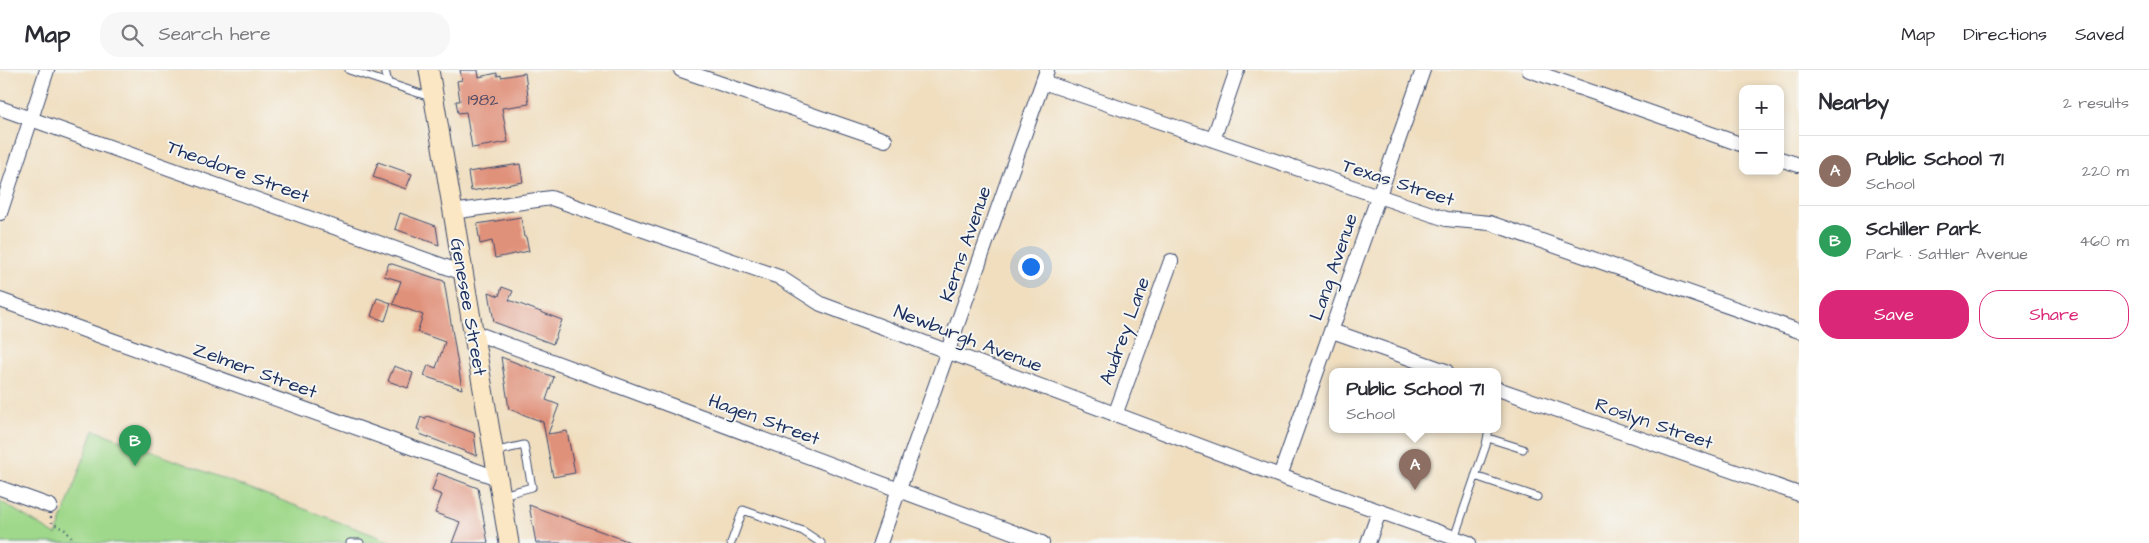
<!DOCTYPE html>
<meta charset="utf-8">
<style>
body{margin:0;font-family:"Architects Daughter",sans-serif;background:#f7f7f7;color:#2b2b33}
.controls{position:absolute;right:15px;top:15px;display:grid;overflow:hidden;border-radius:10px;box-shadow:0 2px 8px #0003}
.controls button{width:45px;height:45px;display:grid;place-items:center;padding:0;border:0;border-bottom:1px solid #e1e1e2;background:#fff;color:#2b2b33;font:25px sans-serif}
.you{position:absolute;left:1030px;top:196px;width:18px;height:18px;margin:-12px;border:4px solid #fff;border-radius:50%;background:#1a73e8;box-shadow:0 0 0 8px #1a73e833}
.badge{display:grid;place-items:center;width:32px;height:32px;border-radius:50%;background:#db2777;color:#fff;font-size:16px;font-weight:700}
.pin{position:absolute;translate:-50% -41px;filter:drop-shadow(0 1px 2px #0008)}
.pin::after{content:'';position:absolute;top:26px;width:18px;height:15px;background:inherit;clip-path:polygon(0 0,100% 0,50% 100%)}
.popup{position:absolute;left:1329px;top:298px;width:172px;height:65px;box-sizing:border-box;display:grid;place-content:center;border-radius:10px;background:#fff;filter:drop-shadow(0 1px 4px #0005);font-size:16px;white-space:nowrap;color:#7c7c81}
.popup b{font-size:19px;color:#2b2b33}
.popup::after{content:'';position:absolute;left:50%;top:100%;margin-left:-10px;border:10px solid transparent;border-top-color:#fff}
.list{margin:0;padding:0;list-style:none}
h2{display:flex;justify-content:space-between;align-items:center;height:65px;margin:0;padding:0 20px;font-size:21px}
h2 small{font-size:16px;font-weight:400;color:#7c7c81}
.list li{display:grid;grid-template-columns:32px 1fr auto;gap:15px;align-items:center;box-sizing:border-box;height:70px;padding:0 20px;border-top:1px solid #e1e1e2}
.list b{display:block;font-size:19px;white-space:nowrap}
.list p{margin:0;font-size:16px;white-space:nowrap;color:#7c7c81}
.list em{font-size:16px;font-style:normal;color:#7c7c81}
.actions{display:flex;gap:10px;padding:15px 20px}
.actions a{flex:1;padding:11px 0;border:1px solid #db2777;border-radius:20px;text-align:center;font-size:18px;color:#db2777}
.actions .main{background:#db2777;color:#fff}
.icon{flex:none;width:28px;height:28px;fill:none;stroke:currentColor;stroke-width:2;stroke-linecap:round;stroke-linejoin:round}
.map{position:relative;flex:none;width:1799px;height:473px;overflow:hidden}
header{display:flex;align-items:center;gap:30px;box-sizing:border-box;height:70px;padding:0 25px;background:#fff;border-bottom:1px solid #e1e1e2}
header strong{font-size:24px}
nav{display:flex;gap:28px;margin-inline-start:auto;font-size:18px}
.search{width:350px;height:45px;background:#f7f7f7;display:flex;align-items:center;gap:12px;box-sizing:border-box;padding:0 18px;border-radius:20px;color:#7c7c81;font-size:19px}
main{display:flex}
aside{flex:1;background:#fff}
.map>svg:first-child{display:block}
.green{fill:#9fd88a;stroke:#5d8474}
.building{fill:#e0917a}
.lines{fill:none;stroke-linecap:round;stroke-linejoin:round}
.service-casing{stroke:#3b496d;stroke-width:9}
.minor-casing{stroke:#3b496d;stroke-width:16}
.secondary-casing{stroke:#3b496d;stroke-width:21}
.path{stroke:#3b496d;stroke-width:2.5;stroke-dasharray:1 4;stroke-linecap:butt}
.service{stroke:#fff;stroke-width:7}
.minor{stroke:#fff;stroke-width:14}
.secondary{stroke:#fbe7c3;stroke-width:19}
.labels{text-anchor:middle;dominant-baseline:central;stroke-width:4;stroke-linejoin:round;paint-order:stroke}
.number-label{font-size:16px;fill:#4c4865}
.street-label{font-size:19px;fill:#1b2f5e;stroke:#f6f6f2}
</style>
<header>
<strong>Map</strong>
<div class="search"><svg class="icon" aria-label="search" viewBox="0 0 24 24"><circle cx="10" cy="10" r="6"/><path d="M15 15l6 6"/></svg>Search here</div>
<nav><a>Map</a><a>Directions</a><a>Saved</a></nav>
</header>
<main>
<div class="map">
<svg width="1799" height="473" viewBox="0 0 1799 473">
<rect width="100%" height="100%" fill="#f6f6f2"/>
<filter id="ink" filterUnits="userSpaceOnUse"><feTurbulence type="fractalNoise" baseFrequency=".02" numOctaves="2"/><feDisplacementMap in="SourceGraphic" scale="10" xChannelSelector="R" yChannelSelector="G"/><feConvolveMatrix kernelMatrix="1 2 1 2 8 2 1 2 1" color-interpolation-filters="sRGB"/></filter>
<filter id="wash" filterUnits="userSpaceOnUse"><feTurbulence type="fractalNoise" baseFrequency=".0096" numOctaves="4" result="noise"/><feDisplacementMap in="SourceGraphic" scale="20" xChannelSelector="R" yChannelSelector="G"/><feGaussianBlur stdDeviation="1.12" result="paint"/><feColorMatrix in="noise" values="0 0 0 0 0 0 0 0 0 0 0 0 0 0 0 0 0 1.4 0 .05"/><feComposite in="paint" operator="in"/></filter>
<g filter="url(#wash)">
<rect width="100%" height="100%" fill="#f0debf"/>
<path class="green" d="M 94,360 L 395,473 L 0,473 L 0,431 L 56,465 Z"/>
<g id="blocks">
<path class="building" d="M 460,0 L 478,0 L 479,7 L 497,3 L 497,6 L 501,5 L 501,7 L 525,3 L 529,34 L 502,38 L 508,72 L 472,78 L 466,42 L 458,43 L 456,31 L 460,31 L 457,11 L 462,10 Z
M 378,92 L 412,104 L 406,119 L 373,107 Z
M 520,94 L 523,112 L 471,121 L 468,102 Z
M 400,143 L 436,156 L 439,175 L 395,159 Z
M 521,147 L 524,167 L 526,167 L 529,181 L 495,188 L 492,171 L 480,174 L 477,154 Z
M 389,193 L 444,211 L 462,319 L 424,306 L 428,295 L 436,298 L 445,272 L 417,262 L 423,245 L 393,234 L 401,211 L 384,206 Z
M 502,217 L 513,221 L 509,230 L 562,250 L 553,274 L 494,252 L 489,222 L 499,226 Z
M 377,228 L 391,233 L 385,251 L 371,246 Z
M 501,287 L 554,307 L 546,330 L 559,335 L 548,364 L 567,361 L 575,403 L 553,407 L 543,352 L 509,339 Z
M 394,296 L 413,303 L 408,318 L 388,311 Z
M 427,346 L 474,363 L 477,386 L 420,364 L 421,361 L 417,359 L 421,347 L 425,349 Z
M 438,403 L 478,418 L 488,473 L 452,473 L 460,452 L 435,443 L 442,425 L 432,421 Z
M 529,435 L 630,472 L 630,473 L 536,473 Z"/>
</g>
</g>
<g filter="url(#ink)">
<use href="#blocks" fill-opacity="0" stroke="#3b496d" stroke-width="1"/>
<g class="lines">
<g class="service-casing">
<path id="service" d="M 349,0 L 433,28
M 385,0 L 388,13
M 1488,368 L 1523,379
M 493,382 L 524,375 L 532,417 L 502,425
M 1475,406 L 1537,427
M 1454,468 L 1486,375 L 1489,359
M 350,473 L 360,473
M 731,473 L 743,440 L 803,461 L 821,473"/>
</g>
<g class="minor-casing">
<path id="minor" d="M 681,0 L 885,70
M 1529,0 L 1743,75
M 1043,12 L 1446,149 L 1490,153 L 1799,261
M 0,38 L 463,203
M 1213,70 L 1237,0
M 1780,89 L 1799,95
M 452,142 L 551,128 L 779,207 L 821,234 L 1280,406 L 1469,473
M 0,143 L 47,0
M 0,230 L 497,408
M 1332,261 L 1446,301
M 473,262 L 1042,473
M 1498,319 L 1799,424
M 1115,345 L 1171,191
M 1280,406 L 1423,0
M 0,418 L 50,436
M 880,473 L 1047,0
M 1368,473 L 1379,442"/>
</g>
<g class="secondary-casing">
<path id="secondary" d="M 429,0 L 509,473"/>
</g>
<path class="path" d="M 51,447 L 52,453 L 65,460 L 76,473"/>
<use href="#service" class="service"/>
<use href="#minor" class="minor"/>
<use href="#secondary" class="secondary"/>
</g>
</g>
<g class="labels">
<g class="number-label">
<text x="483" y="30">1982</text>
</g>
<g class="street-label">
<text transform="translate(238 102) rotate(20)">Theodore Street</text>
<text transform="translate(1398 113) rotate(18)">Texas Street</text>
<text transform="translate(966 174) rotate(-71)">Kerns Avenue</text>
<text transform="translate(1334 197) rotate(-71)">Lang Avenue</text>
<text transform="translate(468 237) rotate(80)">Genesee Street</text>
<text transform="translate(1125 261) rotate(-70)">Audrey Lane</text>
<text transform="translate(968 269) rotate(21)">Newburgh Avenue</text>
<text transform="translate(255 301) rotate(20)">Zelmer Street</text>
<text transform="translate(764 350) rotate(20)">Hagen Street</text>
<text transform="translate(1654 354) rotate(19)">Roslyn Street</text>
</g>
</g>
</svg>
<div class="controls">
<button>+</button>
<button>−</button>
</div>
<div class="you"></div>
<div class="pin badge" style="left:1415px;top:420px;background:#8d6e63">A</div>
<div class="popup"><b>Public School 71</b>School</div>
<div class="pin badge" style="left:135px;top:396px;background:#2e9e5b">B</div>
</div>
<aside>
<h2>Nearby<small>2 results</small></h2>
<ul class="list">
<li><span class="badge" style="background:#8d6e63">A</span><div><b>Public School 71</b><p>School</p></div><em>220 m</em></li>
<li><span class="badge" style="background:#2e9e5b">B</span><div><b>Schiller Park</b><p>Park · Sattler Avenue</p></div><em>460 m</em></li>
</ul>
<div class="actions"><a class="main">Save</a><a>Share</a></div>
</aside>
</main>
